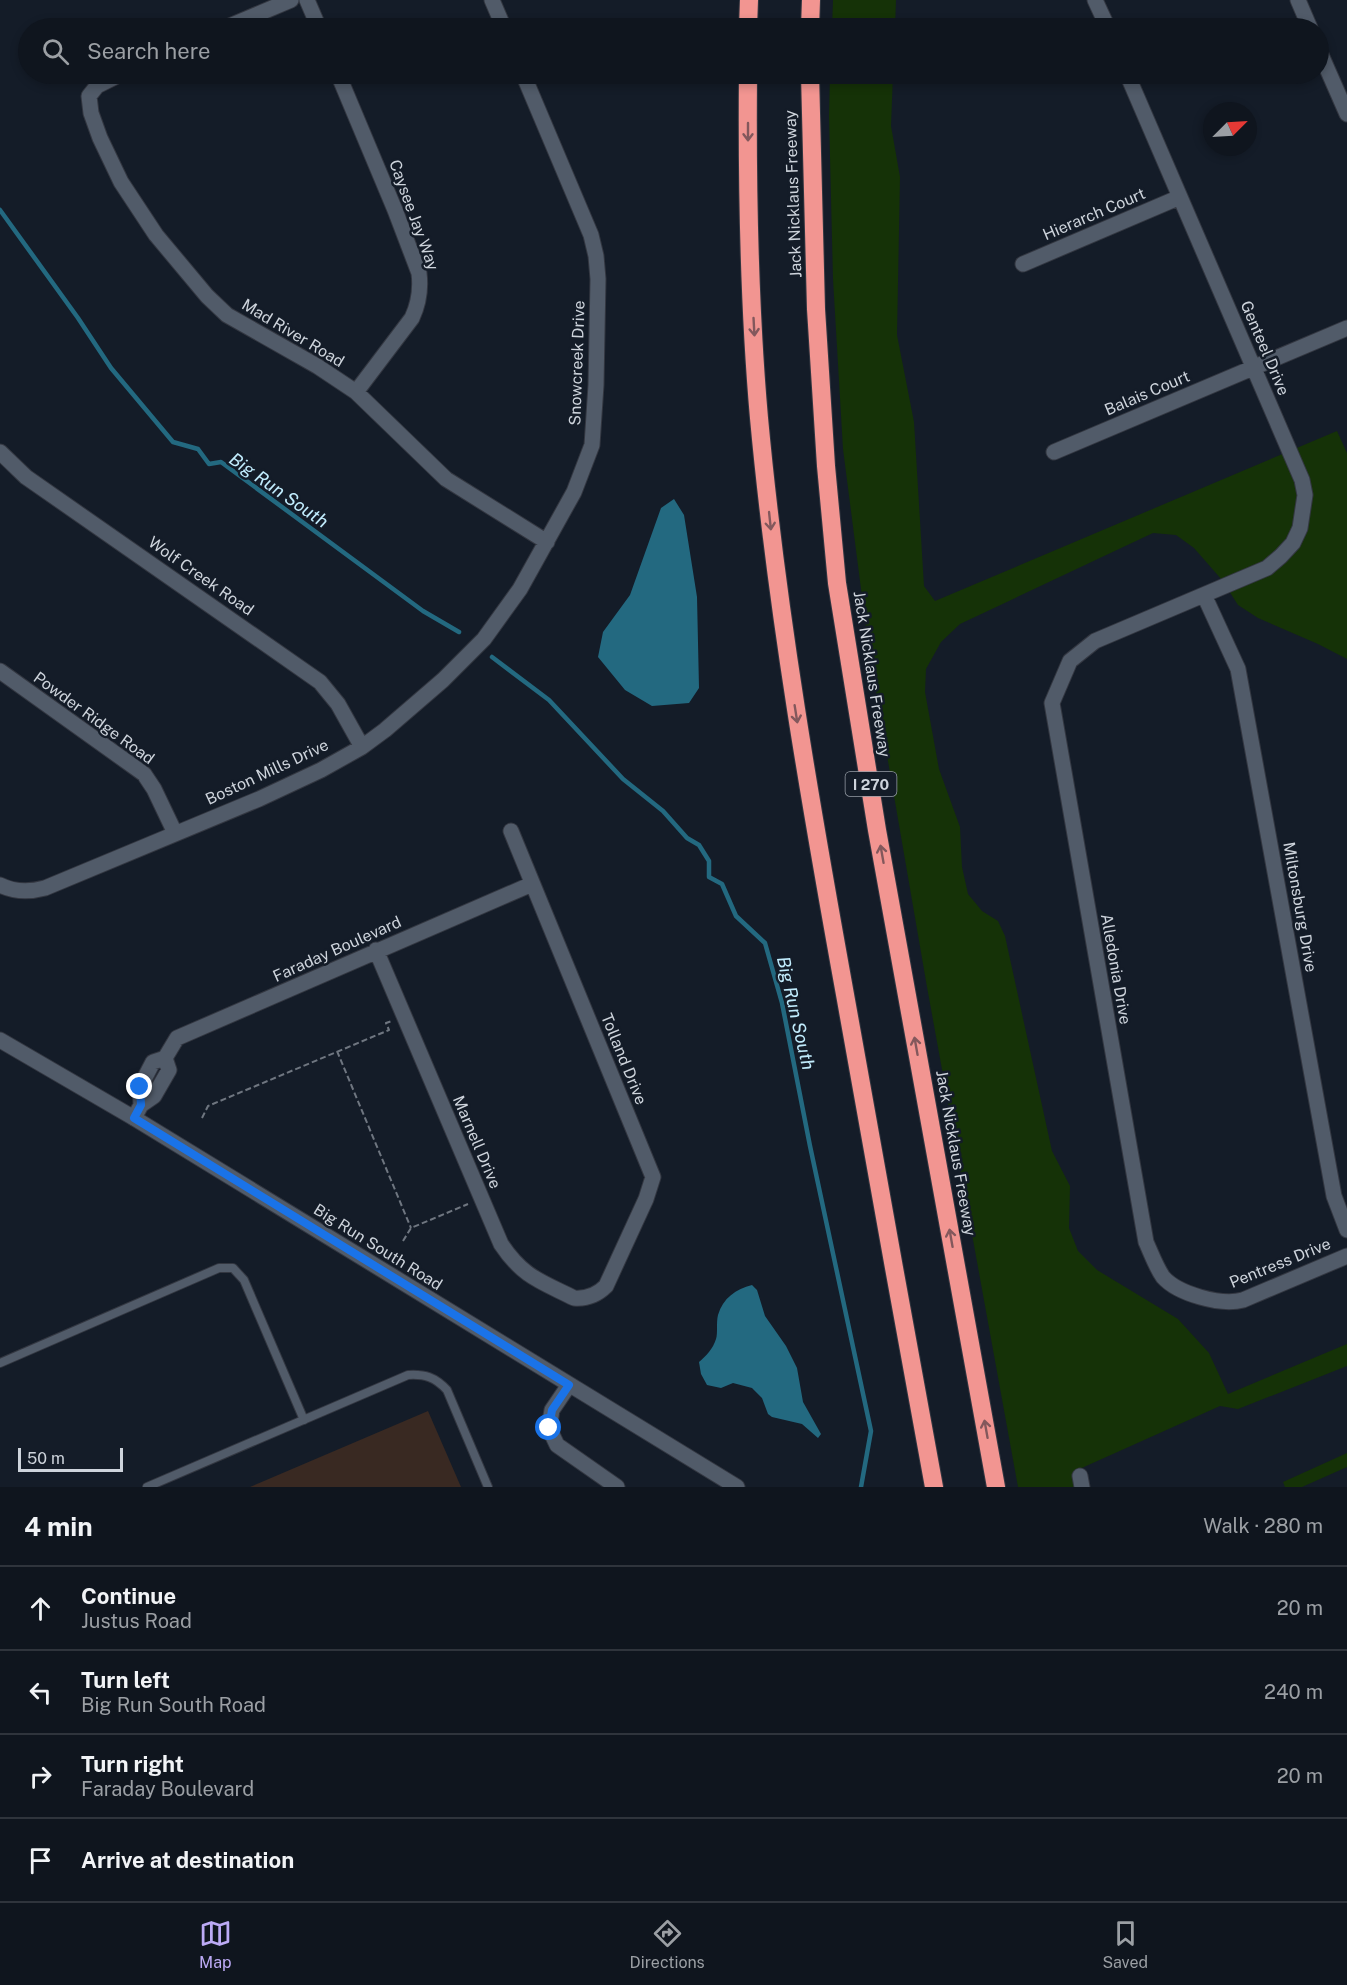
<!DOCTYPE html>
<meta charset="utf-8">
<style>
body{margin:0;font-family:"Public Sans",sans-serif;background:#1d222b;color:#f1f3f6}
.compass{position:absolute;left:1203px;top:102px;width:54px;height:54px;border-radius:50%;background:#0f151e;box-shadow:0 3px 9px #0003;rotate:66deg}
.scale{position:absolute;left:18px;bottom:15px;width:105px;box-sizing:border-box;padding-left:6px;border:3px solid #ced4dc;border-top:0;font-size:16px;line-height:21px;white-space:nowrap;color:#ced4dc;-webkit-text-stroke:4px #141c28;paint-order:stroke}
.stop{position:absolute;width:18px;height:18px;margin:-14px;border:4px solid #1a73e8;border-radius:50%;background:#fff}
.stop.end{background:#1a73e8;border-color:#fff;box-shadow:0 2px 6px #0008}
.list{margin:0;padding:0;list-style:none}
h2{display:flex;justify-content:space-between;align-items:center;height:78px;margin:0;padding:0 24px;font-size:26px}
h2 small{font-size:20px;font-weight:400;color:#9b9fa4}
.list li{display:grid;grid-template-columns:39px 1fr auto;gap:18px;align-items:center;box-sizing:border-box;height:84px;padding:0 24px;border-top:2px solid #2f343c}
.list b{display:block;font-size:22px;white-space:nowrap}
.list p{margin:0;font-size:20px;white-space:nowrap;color:#9b9fa4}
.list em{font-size:20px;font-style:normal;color:#9b9fa4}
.icon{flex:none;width:33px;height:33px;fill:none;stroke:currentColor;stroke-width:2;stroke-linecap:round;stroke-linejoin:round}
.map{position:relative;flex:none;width:1347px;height:1487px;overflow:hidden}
.search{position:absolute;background:#0f151e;box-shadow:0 3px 9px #0003;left:18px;right:18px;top:18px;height:66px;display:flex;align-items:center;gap:15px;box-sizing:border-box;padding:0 21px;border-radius:33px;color:#9b9fa4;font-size:22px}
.sheet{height:414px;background:#0f151e}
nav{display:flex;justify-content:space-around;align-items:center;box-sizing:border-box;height:84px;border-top:2px solid #2f343c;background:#0f151e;font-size:16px;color:#9b9fa4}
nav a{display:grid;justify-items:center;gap:3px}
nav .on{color:#bcaaf5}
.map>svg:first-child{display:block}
.green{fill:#153207}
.water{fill:#236980}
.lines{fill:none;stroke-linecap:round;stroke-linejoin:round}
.stream{stroke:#236980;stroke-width:4.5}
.building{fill:#392922}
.service-casing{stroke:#333741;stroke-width:10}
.minor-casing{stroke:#333741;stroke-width:17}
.tertiary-casing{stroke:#333741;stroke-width:17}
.motorway-casing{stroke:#333741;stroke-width:20}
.path{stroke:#6f7680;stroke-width:2;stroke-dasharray:6 3;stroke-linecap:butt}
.service{stroke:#515b69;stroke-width:8}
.minor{stroke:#515b69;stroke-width:15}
.tertiary{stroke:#515b69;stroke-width:15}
.motorway{stroke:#f29591;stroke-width:18}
.oneway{stroke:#83585c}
.route{stroke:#1a73e8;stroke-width:8}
.labels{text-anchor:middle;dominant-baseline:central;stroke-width:5;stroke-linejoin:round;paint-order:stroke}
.shield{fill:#141c28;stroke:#969da6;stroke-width:1.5}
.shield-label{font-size:15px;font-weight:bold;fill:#ced4dc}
.street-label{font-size:16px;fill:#ced4dc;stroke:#141c28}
.water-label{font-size:18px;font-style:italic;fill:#c1ecfd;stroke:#141c28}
</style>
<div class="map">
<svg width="1347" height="1487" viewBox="0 0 1347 1487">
<rect width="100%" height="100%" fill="#141c28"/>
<path class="green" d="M 833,0 L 896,0 L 895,28 L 832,28 Z
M 830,74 L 893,74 L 891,126 L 900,177 L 897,335 L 914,422 L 924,586 L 935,601 L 1337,431 L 1347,453 L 1347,659 L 1318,644 L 1258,618 L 1238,605 L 1222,580 L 1194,548 L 1176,535 L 1153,533 L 960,624 L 941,642 L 926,669 L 925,692 L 939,769 L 960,827 L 962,867 L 968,894 L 982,911 L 998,921 L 1005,936 L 1052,1151 L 1070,1186 L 1069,1228 L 1078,1251 L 1097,1270 L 1178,1319 L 1209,1353 L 1228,1394 L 1347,1344 L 1347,1366 L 1238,1409 L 1220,1406 L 1075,1471 L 1078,1487 L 1018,1487 L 927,987 L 869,651 L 843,449 L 833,279 L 829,116 Z
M 1347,1453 L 1347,1467 L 1302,1487 L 1285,1487 L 1283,1482 Z"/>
<path class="water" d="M 674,499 L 684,515 L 697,597 L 699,688 L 689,703 L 652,706 L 625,690 L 598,657 L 603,632 L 630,595 L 661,508 Z
M 752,1285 L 757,1290 L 765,1316 L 786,1346 L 797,1368 L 803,1402 L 821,1434 L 818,1438 L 802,1424 L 772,1417 L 768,1414 L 762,1398 L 752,1388 L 733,1383 L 721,1388 L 707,1385 L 701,1374 L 699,1362 C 706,1356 713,1349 716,1339 C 718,1332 716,1323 718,1315 C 723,1298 736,1289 752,1285 Z"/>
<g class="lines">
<path class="stream" d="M 0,210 L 78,318 L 111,368 L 173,442 L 198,449 L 209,464 L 221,462 L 423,611 L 459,632
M 492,657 L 549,700 L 623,779 L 663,811 L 687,838 L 699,845 L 709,861 L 709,877 L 722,884 L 736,916 L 765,943 L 782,1003 L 810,1146 L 871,1431 L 861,1487"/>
</g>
<path class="building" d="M 428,1411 L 461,1487 L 250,1487 Z"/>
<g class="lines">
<g class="service-casing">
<path id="service" d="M 0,1363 L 219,1268 L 233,1268 L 244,1280 L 304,1420
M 147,1487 L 408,1375 C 425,1374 435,1377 447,1390 L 488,1487"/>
</g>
<g class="minor-casing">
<path id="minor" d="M 307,0 L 319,28
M 492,0 L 504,28
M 1095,0 L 1108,28
M 1298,0 L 1310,28
M 225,28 L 291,0
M 1318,48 L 1347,114
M 121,74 L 97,86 L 89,96 L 91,113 L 100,138 L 121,182 L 156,235 L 207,296 L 227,315 L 317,366 L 356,392 L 446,479 L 547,542
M 338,74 L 395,210 L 419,273 C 421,289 419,303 412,318 L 356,392
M 1127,74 L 1302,480 L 1305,495 L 1300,528 L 1293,543 L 1281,556 L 1267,568 L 1095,641 L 1070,661 L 1052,703 L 1146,1242 C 1151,1253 1156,1267 1163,1277 C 1178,1294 1221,1306 1243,1300 L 1347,1256
M 1023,264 L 1180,197
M 0,452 L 26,477 L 320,682 L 338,704 L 362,747
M 1054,452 L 1347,328
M 1204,595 L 1238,669 L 1334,1196 L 1347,1230
M 0,671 L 144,774 L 154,789 L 175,833
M 0,885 C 14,892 30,892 45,888 L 259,799 L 321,770 L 362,747 L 385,730 L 443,680 L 484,639 L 520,589 L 574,492 L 592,445 L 596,385 L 598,279 L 596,256 L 591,235 L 523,74
M 376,950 L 501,1244 C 523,1277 540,1281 574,1298 C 586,1299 597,1295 606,1286 L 646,1199 L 653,1177 L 511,831
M 141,1105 L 140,1087 L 153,1062 L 165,1058
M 134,1118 L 141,1105 L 154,1096 L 169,1070 L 165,1058 L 177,1038 L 532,884
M 569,1385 L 552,1410 L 549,1428 L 557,1445 L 617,1487
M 1080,1476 L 1082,1487"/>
</g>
<g class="tertiary-casing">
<path id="tertiary" d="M 0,1040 L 134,1118 L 737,1487"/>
</g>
<g class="motorway-casing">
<path id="motorway" d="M 748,28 L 749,0
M 810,28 L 811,0
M 748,74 C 747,188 749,304 759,418 C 777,613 811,807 846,1000 C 875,1162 904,1325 934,1487
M 810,74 L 816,309 L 826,466 L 837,583 L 877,830 L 996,1487"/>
</g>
<path class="path" d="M 337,1051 L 411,1228
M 202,1118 L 208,1106 L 389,1030 L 386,1023 L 392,1021
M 403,1241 L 411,1228 L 468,1204"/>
<use href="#service" class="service"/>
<use href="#minor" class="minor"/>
<use href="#tertiary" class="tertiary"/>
<use href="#motorway" class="motorway"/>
</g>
<defs><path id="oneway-shaft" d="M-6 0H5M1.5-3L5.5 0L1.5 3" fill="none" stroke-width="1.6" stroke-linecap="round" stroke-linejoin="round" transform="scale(1.5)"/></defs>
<g class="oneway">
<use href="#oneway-shaft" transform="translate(748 132) rotate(90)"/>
<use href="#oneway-shaft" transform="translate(754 327) rotate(87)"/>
<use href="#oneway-shaft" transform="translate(770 521) rotate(84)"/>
<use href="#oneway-shaft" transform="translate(796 714) rotate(81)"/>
<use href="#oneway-shaft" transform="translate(882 854) rotate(-100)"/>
<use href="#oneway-shaft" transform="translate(916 1046) rotate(-100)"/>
<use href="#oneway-shaft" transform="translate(951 1238) rotate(-100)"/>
<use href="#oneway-shaft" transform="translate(986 1429) rotate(-100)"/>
</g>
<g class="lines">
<path class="route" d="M 140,1087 L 141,1105 L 134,1118 L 569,1385 L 552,1410 L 549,1428"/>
</g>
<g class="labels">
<rect class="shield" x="845.5" y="772" width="51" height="24" rx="4.5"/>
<g class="shield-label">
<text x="871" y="784">I 270</text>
</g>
<g class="street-label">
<text transform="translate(793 194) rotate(-92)">Jack Nicklaus Freeway</text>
<text transform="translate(1094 214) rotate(-23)">Hierarch Court</text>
<text transform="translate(414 215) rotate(70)">Caysee Jay Way</text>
<text transform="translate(293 333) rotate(31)">Mad River Road</text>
<text transform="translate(1265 348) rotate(67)">Genteel Drive</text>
<text transform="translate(577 363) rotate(-88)">Snowcreek Drive</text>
<text transform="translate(1147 393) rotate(-23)">Balais Court</text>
<text transform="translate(201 576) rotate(35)">Wolf Creek Road</text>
<text transform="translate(872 674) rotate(81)">Jack Nicklaus Freeway</text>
<text transform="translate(94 718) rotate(36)">Powder Ridge Road</text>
<text transform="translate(267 772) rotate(-25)">Boston Mills Drive</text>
<text transform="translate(1300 907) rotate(80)">Miltonsburg Drive</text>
<text transform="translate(337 949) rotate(-24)">Faraday Boulevard</text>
<text transform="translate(1116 969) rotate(80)">Alledonia Drive</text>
<text transform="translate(624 1059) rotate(68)">Tolland Drive</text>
<text transform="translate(477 1142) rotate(67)">Marnell Drive</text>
<text transform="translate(956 1153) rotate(80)">Jack Nicklaus Freeway</text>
<text transform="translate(378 1247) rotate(32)">Big Run South Road</text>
<text transform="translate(1280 1263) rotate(-22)">Pentress Drive</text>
</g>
<g class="water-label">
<text transform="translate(279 490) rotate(35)">Big Run South</text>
<text transform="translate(796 1013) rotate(77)">Big Run South</text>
</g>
</g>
</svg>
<svg class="compass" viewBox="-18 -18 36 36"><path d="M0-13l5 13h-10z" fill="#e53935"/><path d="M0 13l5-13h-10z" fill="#9b9fa4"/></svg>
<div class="scale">50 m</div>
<div class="stop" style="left:549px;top:1428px"></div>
<div class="stop end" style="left:140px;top:1087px"></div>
<div class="search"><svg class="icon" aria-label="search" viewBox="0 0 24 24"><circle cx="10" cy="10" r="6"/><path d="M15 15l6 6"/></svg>Search here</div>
</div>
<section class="sheet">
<h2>4 min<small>Walk · 280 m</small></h2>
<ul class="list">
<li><svg class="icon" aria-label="ahead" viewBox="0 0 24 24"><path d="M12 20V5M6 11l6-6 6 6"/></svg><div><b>Continue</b><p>Justus Road</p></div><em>20 m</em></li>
<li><svg class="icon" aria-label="left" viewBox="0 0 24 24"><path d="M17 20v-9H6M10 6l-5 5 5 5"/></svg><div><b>Turn left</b><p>Big Run South Road</p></div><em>240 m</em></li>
<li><svg class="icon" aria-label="right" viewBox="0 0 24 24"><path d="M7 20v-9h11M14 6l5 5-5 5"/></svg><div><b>Turn right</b><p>Faraday Boulevard</p></div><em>20 m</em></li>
<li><svg class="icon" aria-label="arrive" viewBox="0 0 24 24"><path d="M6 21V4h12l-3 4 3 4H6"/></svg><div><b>Arrive at destination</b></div></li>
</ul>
</section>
<nav>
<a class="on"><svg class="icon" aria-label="map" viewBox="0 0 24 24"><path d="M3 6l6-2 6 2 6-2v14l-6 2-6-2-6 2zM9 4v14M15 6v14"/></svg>Map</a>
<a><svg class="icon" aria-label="directions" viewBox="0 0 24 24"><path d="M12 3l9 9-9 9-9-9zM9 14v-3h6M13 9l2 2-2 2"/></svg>Directions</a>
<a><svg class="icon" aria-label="saved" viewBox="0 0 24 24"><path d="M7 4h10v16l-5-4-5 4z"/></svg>Saved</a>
</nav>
